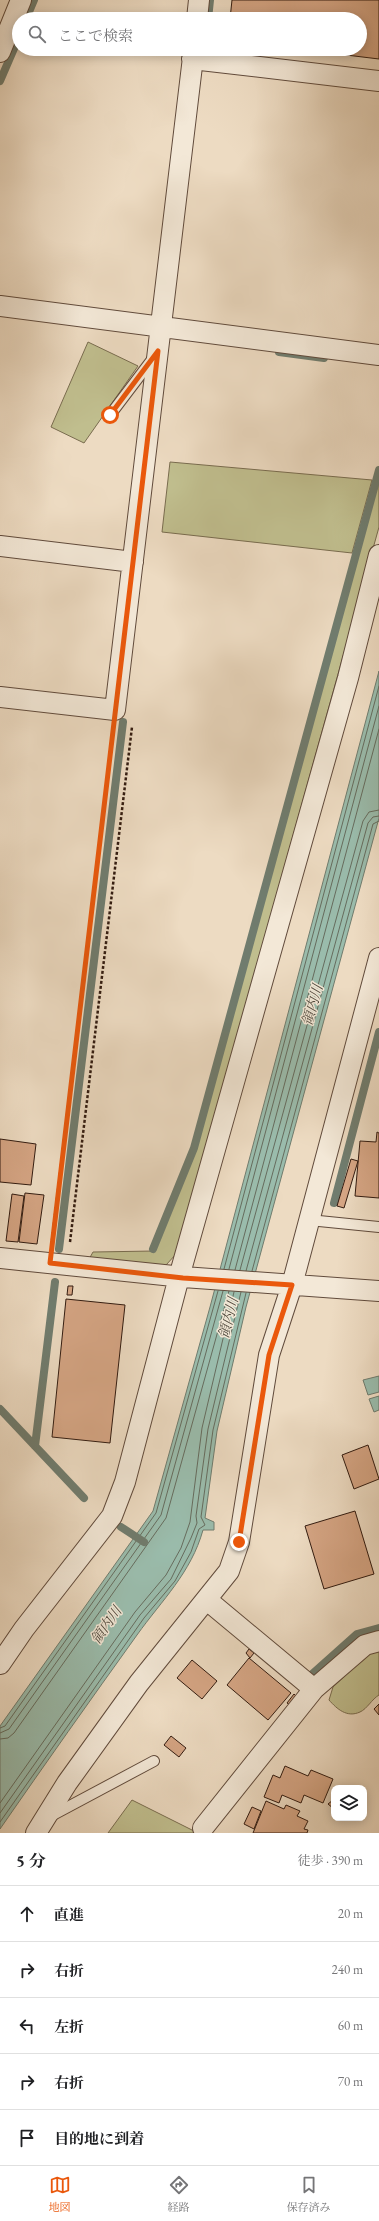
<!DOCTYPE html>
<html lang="ja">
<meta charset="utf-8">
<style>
body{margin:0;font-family:"EB Garamond","Noto Serif JP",serif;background:#f2f2f2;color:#202124}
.controls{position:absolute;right:12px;bottom:12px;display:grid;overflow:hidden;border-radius:8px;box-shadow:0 2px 10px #0003}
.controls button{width:36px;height:36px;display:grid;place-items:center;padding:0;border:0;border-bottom:1px solid #e0e0e0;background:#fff;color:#202124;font:20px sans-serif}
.stop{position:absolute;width:12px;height:12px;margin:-9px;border:3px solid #ea580c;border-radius:50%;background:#fff}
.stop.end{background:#ea580c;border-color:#fff;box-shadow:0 1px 4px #0008}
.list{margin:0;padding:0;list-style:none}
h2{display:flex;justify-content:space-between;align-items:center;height:52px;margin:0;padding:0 16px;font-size:17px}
h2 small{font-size:13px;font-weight:400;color:#757577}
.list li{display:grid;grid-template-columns:26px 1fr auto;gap:12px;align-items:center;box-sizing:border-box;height:56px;padding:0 16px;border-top:1px solid #e0e0e0}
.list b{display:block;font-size:15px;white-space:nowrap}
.list em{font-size:13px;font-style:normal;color:#757577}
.icon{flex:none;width:22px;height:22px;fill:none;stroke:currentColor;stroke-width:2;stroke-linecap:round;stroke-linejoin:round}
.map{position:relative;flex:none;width:379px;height:1833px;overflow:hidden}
.search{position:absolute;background:#fff;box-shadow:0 2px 10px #0003;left:12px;right:12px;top:12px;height:44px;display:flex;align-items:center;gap:10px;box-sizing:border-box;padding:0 14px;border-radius:22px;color:#757577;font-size:15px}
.sheet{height:332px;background:#fff}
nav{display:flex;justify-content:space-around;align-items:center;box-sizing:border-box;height:56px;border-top:1px solid #e0e0e0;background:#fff;font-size:11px;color:#757577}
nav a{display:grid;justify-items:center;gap:2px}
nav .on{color:#ea580c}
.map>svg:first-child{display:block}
.green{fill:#c0be8e;stroke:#796c4f}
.water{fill:#9abcac;stroke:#707c6e}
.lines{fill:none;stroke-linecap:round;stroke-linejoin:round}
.shore{stroke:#666c5e;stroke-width:1}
.stream{stroke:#707c6e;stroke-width:8}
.building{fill:#d5a584;stroke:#321b10}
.lane-casing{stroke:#614b3c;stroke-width:12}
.street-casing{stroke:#614b3c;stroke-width:22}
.path{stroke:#321b10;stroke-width:2.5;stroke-dasharray:3 2;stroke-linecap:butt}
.lane{stroke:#f3e8d7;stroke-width:10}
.street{stroke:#f3e8d7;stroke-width:20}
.route{stroke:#ea580c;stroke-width:5}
.labels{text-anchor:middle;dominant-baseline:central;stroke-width:3;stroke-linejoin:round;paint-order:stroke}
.water-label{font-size:14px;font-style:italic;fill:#514b3f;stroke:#f3e8d7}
</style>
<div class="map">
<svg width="379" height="1833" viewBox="0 0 379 1833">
<rect width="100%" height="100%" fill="#eddbc2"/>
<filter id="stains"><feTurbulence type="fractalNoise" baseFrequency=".005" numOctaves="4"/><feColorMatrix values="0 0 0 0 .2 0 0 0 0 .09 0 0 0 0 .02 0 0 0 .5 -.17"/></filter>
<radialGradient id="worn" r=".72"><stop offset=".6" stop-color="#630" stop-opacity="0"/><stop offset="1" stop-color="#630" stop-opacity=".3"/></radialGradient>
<path class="green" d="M 88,342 L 138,366 L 84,443 L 51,427 Z
M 170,462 L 372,480 L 352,553 L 162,532 Z
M 379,476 L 379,527 L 177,1253 L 166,1265 L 88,1261 L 93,1252 L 154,1251 L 195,1148 Z
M 379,1651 L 379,1695 C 372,1699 367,1709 360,1712 C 347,1718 337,1709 329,1700 L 333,1687 L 368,1654 Z
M 132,1800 L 198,1833 L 108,1833 Z"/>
<path class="water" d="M 379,671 L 379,818 L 246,1307 L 217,1431 L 205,1518 L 214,1522 L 214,1530 L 203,1530 C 191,1573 162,1600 137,1635 C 91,1699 45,1764 0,1829 L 0,1726 L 153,1511 L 210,1307 Z
M 379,1376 L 379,1392 L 368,1395 L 363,1380 Z
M 379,1396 L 379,1410 L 374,1412 L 369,1399 Z"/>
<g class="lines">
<path class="shore" d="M 224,1269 L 379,686
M 229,1269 L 379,706
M 235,1270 L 379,729
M 240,1270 L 363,821 L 369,812 L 379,810
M 246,1271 L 368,823 L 373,817 L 379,816
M 252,1271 L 373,824 L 379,821
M 0,1728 L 5,1726 L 156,1513 L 218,1291
M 0,1733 L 9,1729 L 161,1515 L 223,1291
M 0,1739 L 8,1738 L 14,1733 L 166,1518 L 229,1291
M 0,1803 L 135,1612 L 166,1575 L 181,1548 L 190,1522 L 202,1428 L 234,1292
M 0,1813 L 140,1615 L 171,1579 L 191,1538 L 197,1523 L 196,1516 L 208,1429 L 241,1292
M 0,1822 L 144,1618 L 175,1581 L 191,1552 L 199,1529 L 205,1525 L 201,1517 L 213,1430 L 246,1293"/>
<path class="stream" d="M 26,19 L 34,0
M 208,19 L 210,0
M 0,81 L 19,37
M 279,352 L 324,358
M 334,1203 L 379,1032
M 59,1249 L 123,722
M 153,1249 L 194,1148 L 379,470
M 0,1409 L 84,1498
M 35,1446 L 55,1282
M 121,1527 L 144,1542
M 310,1676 L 357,1634 L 379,1628"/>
</g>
<path class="building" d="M 232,0 L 379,0 L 379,59 L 297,49 L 360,49 L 360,19 L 230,19 Z
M 377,1132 L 379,1133 L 379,1198 L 355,1196 L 360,1141 L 376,1142 Z
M 0,1139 L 36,1144 L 31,1185 L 0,1182 Z
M 351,1159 L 358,1161 L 344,1208 L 337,1206 Z
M 25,1193 L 44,1195 L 37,1244 L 19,1242 Z
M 12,1194 L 24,1196 L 18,1242 L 6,1241 Z
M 68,1286 L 73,1286 L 72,1295 L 67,1295 Z
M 66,1299 L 125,1305 L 110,1443 L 52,1437 Z
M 368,1445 L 379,1479 L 354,1489 L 342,1455 Z
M 355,1511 L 374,1574 L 324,1589 L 305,1526 Z
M 249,1649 L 254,1653 L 250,1658 L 246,1653 Z
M 249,1658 L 291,1693 L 268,1720 L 227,1685 Z
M 192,1660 L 217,1681 L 202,1699 L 177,1678 Z
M 294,1694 L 297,1697 L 290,1705 L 287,1703 Z
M 379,1704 L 379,1715 L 374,1709 Z
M 171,1736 L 186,1748 L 179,1757 L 164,1745 Z
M 285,1766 L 308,1776 L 311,1770 L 333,1779 L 323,1803 L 304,1795 L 301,1803 L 282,1795 L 279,1803 L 264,1797 L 273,1775 L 280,1778 Z
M 333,1800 L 334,1801 L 334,1809 L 328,1804 Z
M 266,1801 L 284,1809 L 286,1805 L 300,1811 L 297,1816 L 308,1821 L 304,1829 L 308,1830 L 307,1833 L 253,1833 Z
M 252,1807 L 261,1811 L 254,1829 L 244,1824 Z"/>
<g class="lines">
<g class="lane-casing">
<path id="lane" d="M 110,415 L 154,357
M 309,1220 L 379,1227
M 51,1816 L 154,1761"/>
</g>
<g class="street-casing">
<path id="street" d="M 197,19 L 199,0
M 0,52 L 21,0
M 192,59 L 379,81
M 0,306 L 379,355
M 0,546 L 133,562
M 0,697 L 115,710 L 194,49
M 0,1258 L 183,1277 L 379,1291
M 207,1600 L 314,1689
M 0,1664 L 24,1629 L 112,1516 L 125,1482 L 179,1277 L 348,678 L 379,555
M 203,1828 L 314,1689 L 365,1645 L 379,1641
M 36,1833 L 67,1783 L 139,1683 L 229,1571 L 239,1542 L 269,1355 L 292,1285 L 379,958"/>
</g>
<path class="path" d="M 52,1240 L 113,733
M 70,1242 L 132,727"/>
<use href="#lane" class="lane"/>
<use href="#street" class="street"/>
</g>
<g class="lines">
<path class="route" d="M 110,415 L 158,351 L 50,1263 L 183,1278 L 292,1285 L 269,1355 L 239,1542"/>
</g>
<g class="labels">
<g class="water-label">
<text transform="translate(312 1005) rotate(-74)">領内川</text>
<text transform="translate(228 1318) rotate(-76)">領内川</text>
<text transform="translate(106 1625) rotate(-55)">領内川</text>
</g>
</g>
<rect width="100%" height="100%" filter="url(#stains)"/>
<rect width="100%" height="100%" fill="url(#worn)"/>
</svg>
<div class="controls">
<button><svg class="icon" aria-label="layers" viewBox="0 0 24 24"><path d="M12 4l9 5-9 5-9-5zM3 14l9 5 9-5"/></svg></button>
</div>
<div class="stop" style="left:110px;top:415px"></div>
<div class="stop end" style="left:239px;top:1542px"></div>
<div class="search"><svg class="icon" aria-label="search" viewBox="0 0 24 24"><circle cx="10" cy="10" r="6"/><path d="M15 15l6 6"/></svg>ここで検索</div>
</div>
<section class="sheet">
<h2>5 分<small>徒歩 · 390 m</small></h2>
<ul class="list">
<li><svg class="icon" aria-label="ahead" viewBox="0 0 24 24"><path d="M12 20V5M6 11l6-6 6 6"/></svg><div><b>直進</b></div><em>20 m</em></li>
<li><svg class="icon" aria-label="right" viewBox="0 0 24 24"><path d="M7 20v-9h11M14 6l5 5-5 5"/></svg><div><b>右折</b></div><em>240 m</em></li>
<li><svg class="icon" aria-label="left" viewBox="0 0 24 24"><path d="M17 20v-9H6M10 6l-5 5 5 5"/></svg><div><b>左折</b></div><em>60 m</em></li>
<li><svg class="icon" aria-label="right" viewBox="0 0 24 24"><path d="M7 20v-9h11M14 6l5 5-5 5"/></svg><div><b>右折</b></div><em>70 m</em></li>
<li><svg class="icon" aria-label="arrive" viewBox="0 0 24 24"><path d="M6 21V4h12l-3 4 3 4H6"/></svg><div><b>目的地に到着</b></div></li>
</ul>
</section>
<nav>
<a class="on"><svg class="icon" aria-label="map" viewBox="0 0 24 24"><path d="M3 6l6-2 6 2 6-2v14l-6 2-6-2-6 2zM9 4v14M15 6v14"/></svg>地図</a>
<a><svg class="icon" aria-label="directions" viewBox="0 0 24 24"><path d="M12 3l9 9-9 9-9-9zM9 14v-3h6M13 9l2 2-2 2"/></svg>経路</a>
<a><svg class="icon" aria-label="saved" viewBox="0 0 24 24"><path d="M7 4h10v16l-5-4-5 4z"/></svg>保存済み</a>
</nav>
